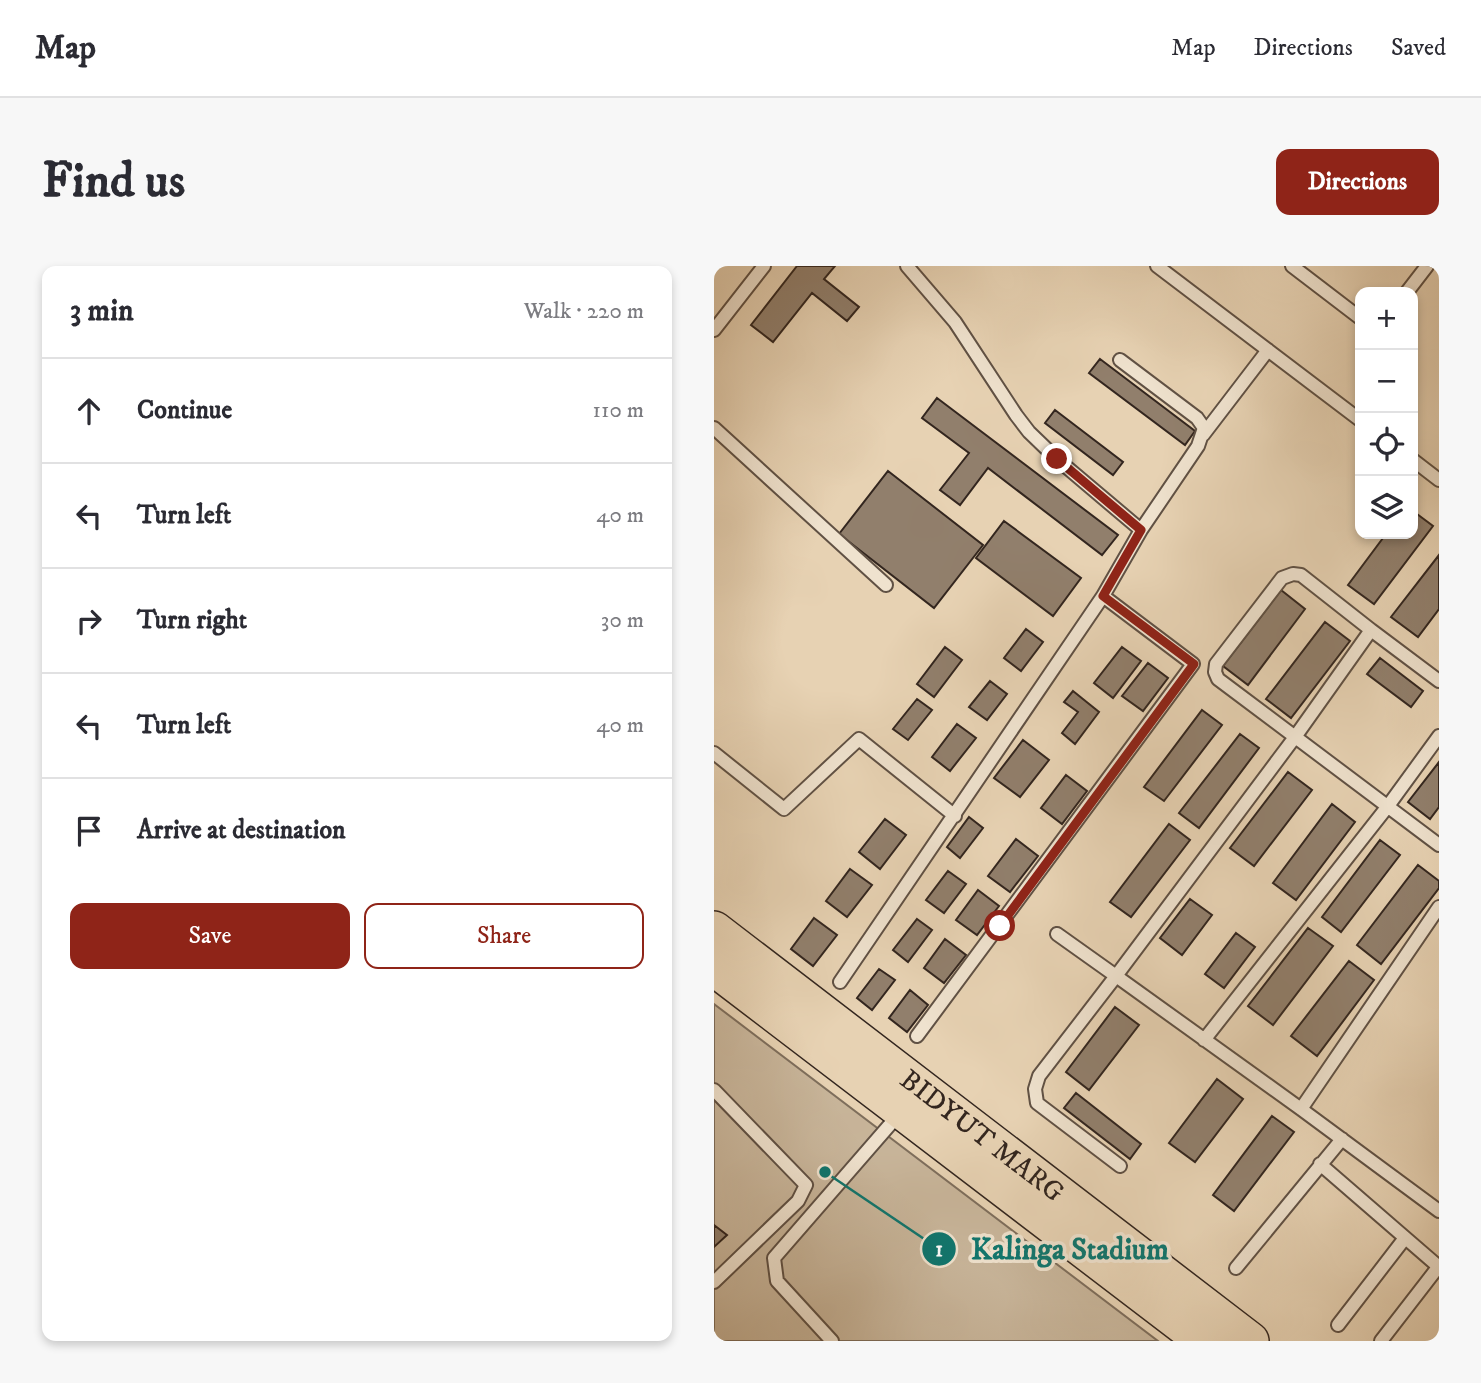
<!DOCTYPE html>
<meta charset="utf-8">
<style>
body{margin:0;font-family:"IM FELL DW Pica",serif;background:#f7f7f7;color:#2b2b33}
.controls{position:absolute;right:21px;top:21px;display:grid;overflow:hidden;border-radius:14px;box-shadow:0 4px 10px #0003}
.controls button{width:63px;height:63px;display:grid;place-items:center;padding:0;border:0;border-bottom:2px solid #e1e1e2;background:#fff;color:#2b2b33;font:35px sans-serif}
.stop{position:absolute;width:21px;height:21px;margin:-16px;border:5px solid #8f2418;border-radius:50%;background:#fff}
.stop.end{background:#8f2418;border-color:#fff;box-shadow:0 2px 7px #0008}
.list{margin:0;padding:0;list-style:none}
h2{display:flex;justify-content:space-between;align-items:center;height:91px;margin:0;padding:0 28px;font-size:30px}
h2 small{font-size:23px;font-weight:400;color:#7c7c81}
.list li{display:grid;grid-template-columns:46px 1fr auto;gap:21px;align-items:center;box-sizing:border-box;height:105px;padding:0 28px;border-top:2px solid #e1e1e2}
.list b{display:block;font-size:26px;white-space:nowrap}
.list em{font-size:23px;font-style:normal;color:#7c7c81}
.actions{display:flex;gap:14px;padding:21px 28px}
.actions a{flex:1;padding:16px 0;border:2px solid #8f2418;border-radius:14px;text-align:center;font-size:24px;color:#8f2418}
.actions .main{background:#8f2418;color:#fff}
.icon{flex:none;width:38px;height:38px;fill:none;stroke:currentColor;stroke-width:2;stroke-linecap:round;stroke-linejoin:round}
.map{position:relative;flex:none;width:725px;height:1075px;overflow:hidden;border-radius:14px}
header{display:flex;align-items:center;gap:42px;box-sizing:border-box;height:98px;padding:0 35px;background:#fff;border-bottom:2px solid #e1e1e2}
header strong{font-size:33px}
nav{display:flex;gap:38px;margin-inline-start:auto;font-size:24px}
.intro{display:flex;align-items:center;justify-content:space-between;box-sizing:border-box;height:168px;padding:0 42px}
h1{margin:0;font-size:49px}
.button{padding:18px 32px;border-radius:14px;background:#8f2418;color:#fff;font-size:24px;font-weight:700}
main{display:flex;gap:42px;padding:0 42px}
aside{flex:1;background:#fff;border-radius:14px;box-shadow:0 4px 10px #0003}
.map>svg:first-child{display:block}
.green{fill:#c8b59a;stroke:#7e6e5c;stroke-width:2}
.building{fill:#917f6c;stroke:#33261f;stroke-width:2}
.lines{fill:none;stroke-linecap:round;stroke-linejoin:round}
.lane-casing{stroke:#605144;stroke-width:16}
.primary-casing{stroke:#33261f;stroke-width:40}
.lane{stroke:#efe2ce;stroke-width:12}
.primary{stroke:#e7d2b3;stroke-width:37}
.route{stroke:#8f2418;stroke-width:9}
.labels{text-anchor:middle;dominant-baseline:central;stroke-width:7;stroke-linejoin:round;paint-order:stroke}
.street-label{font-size:28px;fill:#33261f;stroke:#efe2ce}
.leader{fill:none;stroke:#0f766e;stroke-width:2.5}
.callout-dot{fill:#0f766e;stroke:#efe2ce;stroke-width:2.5}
.mark-label{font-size:21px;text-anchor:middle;font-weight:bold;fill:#fff}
.callout-label{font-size:30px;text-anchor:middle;font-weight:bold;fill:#0f766e;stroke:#efe2ce;stroke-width:7;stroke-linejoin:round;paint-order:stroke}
</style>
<header>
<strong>Map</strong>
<nav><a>Map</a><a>Directions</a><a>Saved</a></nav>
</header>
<div class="intro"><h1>Find us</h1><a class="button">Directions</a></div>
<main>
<aside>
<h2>3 min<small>Walk · 220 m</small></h2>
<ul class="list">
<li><svg class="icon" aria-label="ahead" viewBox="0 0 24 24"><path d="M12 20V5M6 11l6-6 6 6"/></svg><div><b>Continue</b></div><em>110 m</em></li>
<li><svg class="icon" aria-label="left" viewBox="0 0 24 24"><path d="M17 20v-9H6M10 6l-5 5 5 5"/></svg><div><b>Turn left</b></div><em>40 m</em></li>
<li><svg class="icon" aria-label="right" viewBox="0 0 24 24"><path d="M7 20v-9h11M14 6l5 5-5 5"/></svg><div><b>Turn right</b></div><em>30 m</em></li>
<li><svg class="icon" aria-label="left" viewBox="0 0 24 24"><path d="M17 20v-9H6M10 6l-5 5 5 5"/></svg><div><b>Turn left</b></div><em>40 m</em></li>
<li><svg class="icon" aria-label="arrive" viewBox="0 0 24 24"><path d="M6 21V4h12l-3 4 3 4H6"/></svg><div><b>Arrive at destination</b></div></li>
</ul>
<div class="actions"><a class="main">Save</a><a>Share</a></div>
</aside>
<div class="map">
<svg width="725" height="1075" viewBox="0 0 725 1075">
<rect width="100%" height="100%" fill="#e7d2b3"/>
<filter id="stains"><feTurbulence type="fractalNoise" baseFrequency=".00286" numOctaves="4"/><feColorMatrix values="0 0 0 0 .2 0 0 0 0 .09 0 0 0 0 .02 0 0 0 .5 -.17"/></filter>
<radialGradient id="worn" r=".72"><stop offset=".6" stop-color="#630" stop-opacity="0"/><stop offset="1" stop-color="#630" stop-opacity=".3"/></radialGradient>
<path class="green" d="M 0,738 L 444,1075 L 0,1075 Z"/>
<path class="building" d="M 83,0 L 121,0 L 110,13 L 145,41 L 133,55 L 98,27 L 59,76 L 37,59 Z
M 386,93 L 481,165 L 471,179 L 375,107 Z
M 223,132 L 404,269 L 388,289 L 274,202 L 246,239 L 226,224 L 255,187 L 208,152 Z
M 341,144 L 409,196 L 399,209 L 331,157 Z
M 174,205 L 269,279 L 220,342 L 125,268 Z
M 699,245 L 719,260 L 660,338 L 634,319 L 672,268 L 699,268 Z
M 290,255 L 367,312 L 339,350 L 262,292 Z
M 725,289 L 725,343 L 704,371 L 677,351 Z
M 567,324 L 591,343 L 534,419 L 509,400 Z
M 611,356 L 636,375 L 577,452 L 552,433 Z
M 312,363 L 329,376 L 307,405 L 290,392 Z
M 231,381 L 248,394 L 220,431 L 203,418 Z
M 408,381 L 427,395 L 399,432 L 380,417 Z
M 666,392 L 709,425 L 697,441 L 653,408 Z
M 434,397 L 454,412 L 429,445 L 408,430 Z
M 276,415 L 293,428 L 273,454 L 255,441 Z
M 359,425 L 385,446 L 361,478 L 348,467 L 364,446 L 350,436 Z
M 203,433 L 218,444 L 194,474 L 179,463 Z
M 488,444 L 508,459 L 450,535 L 430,521 Z
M 243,458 L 262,472 L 236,505 L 218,491 Z
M 526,468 L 545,482 L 485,562 L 465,547 Z
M 309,474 L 335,494 L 306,531 L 280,512 Z
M 725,496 L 725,541 L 716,553 L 694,536 Z
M 574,506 L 598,524 L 540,600 L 516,582 Z
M 352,509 L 373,525 L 348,558 L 327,542 Z
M 618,538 L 641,556 L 582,634 L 559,617 Z
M 255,551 L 269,562 L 246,592 L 233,581 Z
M 171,553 L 192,569 L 166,603 L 145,586 Z
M 455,558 L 476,574 L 417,651 L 396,636 Z
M 302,573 L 324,590 L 296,626 L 274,610 Z
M 666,574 L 686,589 L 627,666 L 608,651 Z
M 704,599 L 725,615 L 725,622 L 667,698 L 643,679 Z
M 136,603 L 158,619 L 133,651 L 112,635 Z
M 234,605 L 252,618 L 230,647 L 212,634 Z
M 264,624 L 285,640 L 263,669 L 242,654 Z
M 476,633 L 498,649 L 468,689 L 446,672 Z
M 100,652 L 123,669 L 99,700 L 77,683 Z
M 203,653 L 218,664 L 194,696 L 179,684 Z
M 594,662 L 619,680 L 559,759 L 534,740 Z
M 522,667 L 541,681 L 510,722 L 491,708 Z
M 231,673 L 252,689 L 230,717 L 210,702 Z
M 635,695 L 660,714 L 603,790 L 577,770 Z
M 165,703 L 181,714 L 158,744 L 143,732 Z
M 196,724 L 214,739 L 193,766 L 175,752 Z
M 401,741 L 425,759 L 375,824 L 352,806 Z
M 503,813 L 529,833 L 481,896 L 455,877 Z
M 362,827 L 427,878 L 416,893 L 350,842 Z
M 558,850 L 580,866 L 520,945 L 499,929 Z
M 0,959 L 13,969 L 0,981 Z"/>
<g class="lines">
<g class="lane-casing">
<path id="lane" d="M 193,0 L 241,56 L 302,149 L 315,166 L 343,193 L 427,264
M 443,0 L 646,154
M 578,0 L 646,52
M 693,26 L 713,0
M 0,64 L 50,0
M 0,162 L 172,319
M 489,169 L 554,84
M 699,194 L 725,214
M 657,364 L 587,309 L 579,308 L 568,312 L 502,398 L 501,406 L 504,413 L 725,579
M 725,415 L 657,364 L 581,471 L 402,710 L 587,843 L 725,945
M 0,487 L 70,543 L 145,473 L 241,550
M 343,668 L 402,710 L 325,810 L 321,823 L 323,837 L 406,900
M 126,716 L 389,330 L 427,264 L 484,180 L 490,162 L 483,152 L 406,94
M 203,770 L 479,398 L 389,330
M 490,774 L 674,540 L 725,470
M 0,824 L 92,919 L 84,935 L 0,1016
M 587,843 L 725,641
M 606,898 L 725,1001
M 522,1002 L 628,873
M 624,1059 L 691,972
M 118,1075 L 63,1015 L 60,992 L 186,847
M 667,1075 L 725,1000"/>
</g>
<g class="primary-casing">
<g id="primary">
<path id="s1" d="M 0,664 L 536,1075"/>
<path d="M 0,701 L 490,1075"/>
</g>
</g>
<use href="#lane" class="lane"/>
<use href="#primary" class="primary"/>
</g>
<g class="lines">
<path class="route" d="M 286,660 L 480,398 L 389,330 L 427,264 L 343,193"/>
</g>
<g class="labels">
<g class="street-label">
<text stroke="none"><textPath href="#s1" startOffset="338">BIDYUT MARG</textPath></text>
</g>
</g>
<path class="leader" d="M111 906L225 983"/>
<g class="callout-dot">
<circle cx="111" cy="906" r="7"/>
<circle cx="225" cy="983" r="18"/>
</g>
<g class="mark-label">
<text x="225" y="990">1</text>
</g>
<g class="callout-label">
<text x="356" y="993">Kalinga Stadium</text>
</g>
<rect width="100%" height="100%" filter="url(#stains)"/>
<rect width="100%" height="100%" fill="url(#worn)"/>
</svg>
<div class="controls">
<button>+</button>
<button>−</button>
<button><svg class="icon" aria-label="locate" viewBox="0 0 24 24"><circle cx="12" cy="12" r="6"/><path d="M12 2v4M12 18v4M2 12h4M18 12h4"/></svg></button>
<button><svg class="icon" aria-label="layers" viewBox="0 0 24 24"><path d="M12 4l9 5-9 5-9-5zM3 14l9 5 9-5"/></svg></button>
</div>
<div class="stop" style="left:286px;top:660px"></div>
<div class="stop end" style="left:343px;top:193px"></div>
</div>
</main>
